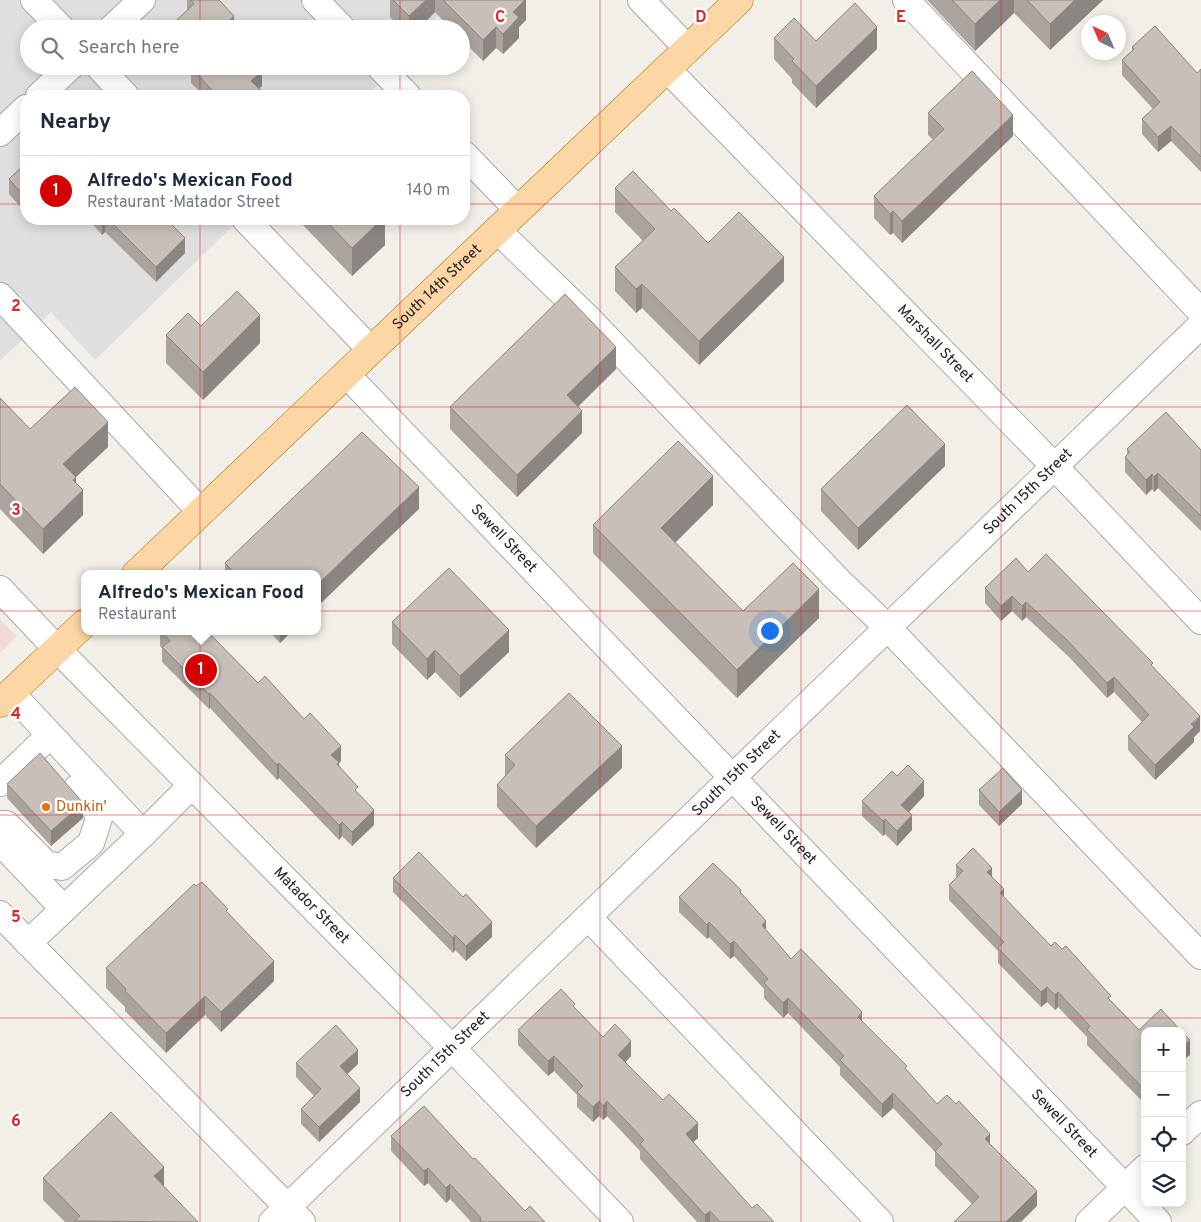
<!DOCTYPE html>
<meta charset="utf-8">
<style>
body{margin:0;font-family:Overpass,sans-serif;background:#f6f6f7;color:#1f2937}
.controls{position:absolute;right:15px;bottom:15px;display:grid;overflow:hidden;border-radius:10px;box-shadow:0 2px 12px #0003}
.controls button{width:45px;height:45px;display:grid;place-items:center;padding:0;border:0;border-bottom:1px solid #e0e1e3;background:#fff;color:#1f2937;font:25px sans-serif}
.compass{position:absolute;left:1081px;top:15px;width:45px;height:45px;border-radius:50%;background:#fff;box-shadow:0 2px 12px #0003;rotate:316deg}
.you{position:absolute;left:769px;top:630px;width:18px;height:18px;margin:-12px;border:4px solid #fff;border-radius:50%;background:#1a73e8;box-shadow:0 0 0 8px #1a73e833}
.badge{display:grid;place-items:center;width:32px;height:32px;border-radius:50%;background:#d40000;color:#fff;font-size:16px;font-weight:700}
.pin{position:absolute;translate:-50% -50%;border:2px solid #fff;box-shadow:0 1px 5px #0006}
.popup{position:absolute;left:81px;top:570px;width:240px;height:65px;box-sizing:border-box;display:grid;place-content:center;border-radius:10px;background:#fff;filter:drop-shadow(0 1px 4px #0005);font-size:16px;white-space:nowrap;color:#747a83}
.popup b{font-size:19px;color:#1f2937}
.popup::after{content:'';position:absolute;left:50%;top:100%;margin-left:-10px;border:10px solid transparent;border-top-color:#fff}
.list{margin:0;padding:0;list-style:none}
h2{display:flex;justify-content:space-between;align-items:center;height:65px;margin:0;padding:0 20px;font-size:21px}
h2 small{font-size:16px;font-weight:400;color:#747a83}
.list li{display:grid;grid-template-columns:32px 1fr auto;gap:15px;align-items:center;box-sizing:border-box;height:70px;padding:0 20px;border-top:1px solid #e0e1e3}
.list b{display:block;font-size:19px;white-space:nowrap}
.list p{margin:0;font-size:16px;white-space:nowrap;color:#747a83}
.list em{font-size:16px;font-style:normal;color:#747a83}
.icon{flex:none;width:28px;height:28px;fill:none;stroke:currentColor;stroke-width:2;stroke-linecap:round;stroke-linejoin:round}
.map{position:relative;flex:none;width:1201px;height:1222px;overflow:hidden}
.search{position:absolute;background:#fff;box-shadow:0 2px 12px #0003;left:20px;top:20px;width:450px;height:55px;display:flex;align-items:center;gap:12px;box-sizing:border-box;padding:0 18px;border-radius:28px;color:#747a83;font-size:19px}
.panel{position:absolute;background:#fff;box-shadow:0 2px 12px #0003;left:20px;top:90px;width:450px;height:135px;border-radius:20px}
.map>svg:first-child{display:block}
.residential{fill:#e0dfdf}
.commercial{fill:#f2dad9}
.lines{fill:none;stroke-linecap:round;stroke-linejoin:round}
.minor-casing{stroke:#a9a9a9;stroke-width:28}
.major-casing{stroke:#a06b00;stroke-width:29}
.minor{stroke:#fff;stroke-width:26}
.major{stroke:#fcd6a4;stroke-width:28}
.wall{fill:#aba49e}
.shaded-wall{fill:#8b8681}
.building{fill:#c7bfb8;stroke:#8b8681}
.grid{fill:none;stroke:#d62828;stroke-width:1;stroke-opacity:0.55}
.food-dot{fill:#e8710a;stroke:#fff;stroke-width:2}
.labels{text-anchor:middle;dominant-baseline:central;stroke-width:5;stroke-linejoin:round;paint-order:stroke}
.street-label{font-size:15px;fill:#222;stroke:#fff}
.food-label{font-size:15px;fill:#c56008;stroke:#fff;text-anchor:start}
.grid-label{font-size:16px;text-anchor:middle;font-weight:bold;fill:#d62828;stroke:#fff;stroke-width:5;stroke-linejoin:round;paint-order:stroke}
</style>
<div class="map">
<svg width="1201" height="1222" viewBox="0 0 1201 1222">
<rect width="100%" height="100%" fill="#f2efe9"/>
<path class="residential" d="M 0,0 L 455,0 L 424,29 L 29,29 L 29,66 L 390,66 L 383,80 L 366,96 L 26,96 L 26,219 L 240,219 L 95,360 L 51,312 L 0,361 Z"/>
<path class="commercial" d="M 0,619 L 17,637 L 0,653 Z"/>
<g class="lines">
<g class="minor-casing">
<g id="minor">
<path d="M 34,0 L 62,29"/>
<path d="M 315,0 L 343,29"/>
<path d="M 641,0 L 688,49"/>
<path d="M 906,0 L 1201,312"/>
<path d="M 111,29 L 142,0"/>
<path d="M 98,66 L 126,96"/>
<path d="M 379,66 L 408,96"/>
<path id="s1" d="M 667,69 L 1055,467 L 1201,621"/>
<path d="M 39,96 L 71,66"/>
<path d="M 0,133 L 26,108"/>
<path d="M 464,154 L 518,210"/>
<path d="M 245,219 L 371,350"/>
<path d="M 497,230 L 587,317 L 837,579 L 888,628 L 1201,956"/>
<path d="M 0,296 L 201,512"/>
<path id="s2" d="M 346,374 L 1158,1222"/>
<path id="s3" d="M 0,589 L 57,649 L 453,1049 L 620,1222"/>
<path d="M 0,783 L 50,735"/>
<path d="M 0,824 L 6,824 L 46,864 L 62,867 L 91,843 L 100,815 L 77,788"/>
<path d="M 143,834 L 192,785"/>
<path d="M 0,842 L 64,909 L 143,834 L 11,693"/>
<path d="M 0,914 L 302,1222"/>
<path d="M 588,917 L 880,1222"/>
<path d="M 28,943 L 64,909"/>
<path d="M 1182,1132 L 1201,1114"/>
<path id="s4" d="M 272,1222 L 1201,325"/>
<path d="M 1089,1222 L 1145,1168"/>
</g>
</g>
<g class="major-casing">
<g id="major">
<path id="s5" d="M 136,574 L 739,0"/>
<path d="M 0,703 L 85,623"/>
</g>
</g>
<use href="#minor" class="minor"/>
<use href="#major" class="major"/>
</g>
<path class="wall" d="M 187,0 L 219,0 L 234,29 L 187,10 Z
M 390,0 L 526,0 L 526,20 L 519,27 L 519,38 L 503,54 L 496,48 L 483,61 L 461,39 L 461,29 L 451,29 L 435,12 L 418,29 L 401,29 L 390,17 Z
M 927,0 L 1103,0 L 1050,50 L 1014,13 L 975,51 Z
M 774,38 L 816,41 L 877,49 L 816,108 L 792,83 L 792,79 L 774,59 Z
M 1132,47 L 1197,73 L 1201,69 L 1201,172 L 1171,141 L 1158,152 L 1142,134 L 1142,119 L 1153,109 L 1122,75 L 1122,60 L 1132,51 Z
M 186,66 L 257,66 L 262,86 L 259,88 L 267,96 L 204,96 L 191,83 L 191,72 Z
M 928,113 L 1013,136 L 902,243 L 893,233 L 890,235 L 874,218 L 874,196 L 933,140 L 928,135 Z
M 26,163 L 26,213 L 9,194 L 9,179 Z
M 615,188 L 671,211 L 708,243 L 784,281 L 699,365 L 642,308 L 636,313 L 615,291 L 615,267 L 643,241 L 615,212 Z
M 88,219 L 166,219 L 185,253 L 156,282 L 105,232 L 102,235 Z
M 297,219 L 385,219 L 385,245 L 352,276 Z
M 201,326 L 260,343 L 203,400 L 166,363 L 166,335 Z
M 616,369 L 578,407 L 582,433 L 517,497 L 450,429 L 450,407 Z
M 0,398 L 30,429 L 108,447 L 76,477 L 76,483 L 83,515 L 43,554 L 0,509 Z
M 1127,449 L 1201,450 L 1201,531 L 1158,488 L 1154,492 L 1152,489 L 1146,495 L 1125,472 L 1125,457 L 1127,455 Z
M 945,466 L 858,550 L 821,511 L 821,489 Z
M 713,505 L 675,542 L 743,611 L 819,618 L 737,698 L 593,553 L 593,525 Z
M 419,509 L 317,574 L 225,574 L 225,563 Z
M 1028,572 L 1153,667 L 1200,731 L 1194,737 L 1194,742 L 1155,780 L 1128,750 L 1128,736 L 1142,722 L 1114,692 L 1107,698 L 1069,657 L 1026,617 L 1022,621 L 1012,611 L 1001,621 L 985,603 L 985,588 Z
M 392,622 L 509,652 L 460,698 L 435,672 L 427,680 L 392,644 Z
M 160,631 L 258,683 L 341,761 L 339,763 L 339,767 L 358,793 L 374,825 L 352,846 L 342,836 L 339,840 L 279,778 L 277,780 L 210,708 L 209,709 L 162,662 L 162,648 L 160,646 Z
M 269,631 L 292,631 L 280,643 Z
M 505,755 L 622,768 L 536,848 L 497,807 L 497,785 L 505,776 Z
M 897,776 L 924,796 L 909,812 L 912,830 L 897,846 L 885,834 L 883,836 L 862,816 L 862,801 Z
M 7,784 L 83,818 L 51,846 L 7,798 Z
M 979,790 L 1022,804 L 999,826 L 979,805 Z
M 956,865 L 992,876 L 1004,898 L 1051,946 L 1111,1001 L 1139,1030 L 1145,1031 L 1145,1097 L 1141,1100 L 1087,1045 L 1087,1037 L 1058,1007 L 1055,1010 L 1047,1002 L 1041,1007 L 998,963 L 998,951 L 949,900 L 949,885 L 956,878 Z
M 393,878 L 492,937 L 466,961 L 455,950 L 453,953 L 393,892 Z
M 741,893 L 766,930 L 791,959 L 862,1021 L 937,1104 L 990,1144 L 1037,1206 L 972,1204 L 935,1166 L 935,1152 L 893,1108 L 882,1118 L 840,1075 L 840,1067 L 788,1013 L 783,1018 L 764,998 L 764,989 L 734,956 L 730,959 L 709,937 L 707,939 L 679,912 L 679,897 Z
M 228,913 L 274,981 L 221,1032 L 205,1015 L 166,1053 L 125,1011 L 125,1007 L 106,988 L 106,968 Z
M 575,1008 L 603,1037 L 631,1056 L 625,1062 L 698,1138 L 693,1142 L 752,1208 L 774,1222 L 697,1222 L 640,1159 L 640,1151 L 607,1116 L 603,1120 L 599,1116 L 593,1122 L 577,1107 L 577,1095 L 554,1071 L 548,1076 L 518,1045 L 518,1030 Z
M 296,1063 L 358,1064 L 347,1074 L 360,1102 L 319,1142 L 301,1124 L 301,1109 L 314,1096 L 296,1077 Z
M 391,1136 L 473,1159 L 525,1211 L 545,1222 L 471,1222 L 450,1199 L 446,1203 L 428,1183 L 424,1186 L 391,1151 Z
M 43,1178 L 164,1187 L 198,1222 L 65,1222 L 43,1200 Z"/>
<path class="shaded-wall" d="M 426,0 L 435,0 L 435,12 L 418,29 L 409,29 L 409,16 Z
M 525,0 L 526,0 L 526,20 L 519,27 L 519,38 L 503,54 L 503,34 L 513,12 Z
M 1000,0 L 1014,0 L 1014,13 L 975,51 L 975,24 Z
M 1075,0 L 1103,0 L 1050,50 L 1050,24 Z
M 234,16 L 234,29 L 221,29 L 221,28 Z
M 496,27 L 496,48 L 483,61 L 483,40 Z
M 877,27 L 877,49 L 816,108 L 816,86 Z
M 262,71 L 262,86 L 251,96 L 251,81 Z
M 1013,115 L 1013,136 L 902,243 L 902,221 Z
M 1171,126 L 1171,141 L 1158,152 L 1158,137 Z
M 893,211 L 893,233 L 890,235 L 890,214 Z
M 103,219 L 105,219 L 105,232 L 102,235 L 102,220 Z
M 382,219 L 385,219 L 385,245 L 352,276 L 352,248 Z
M 185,238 L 185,253 L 156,282 L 156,267 Z
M 784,257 L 784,281 L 699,365 L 699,341 Z
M 642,284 L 642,308 L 636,313 L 636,289 Z
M 260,315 L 260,343 L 203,400 L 203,372 Z
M 616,347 L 616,369 L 567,417 L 567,395 Z
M 582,411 L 582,433 L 517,497 L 517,475 Z
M 108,422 L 108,447 L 63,489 L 63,464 Z
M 945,444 L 945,466 L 858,550 L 858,528 Z
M 1158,473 L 1158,488 L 1154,492 L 1154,477 Z
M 1152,474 L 1152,489 L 1146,495 L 1146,480 Z
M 713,476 L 713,505 L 661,557 L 661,528 Z
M 76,477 L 76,497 L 83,490 L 83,515 L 43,554 L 43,529 L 73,480 Z
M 419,487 L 419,509 L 317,607 L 317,585 Z
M 819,589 L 819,618 L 737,698 L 737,670 Z
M 1012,596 L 1012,611 L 1001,621 L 1001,606 Z
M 1026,602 L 1026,617 L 1022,621 L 1022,606 Z
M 509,630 L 509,652 L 460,698 L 460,676 Z
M 280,631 L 292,631 L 280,643 Z
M 435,650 L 435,672 L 427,680 L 427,659 Z
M 1114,677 L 1114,692 L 1107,698 L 1107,683 Z
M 210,693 L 210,708 L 209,709 L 209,694 Z
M 1200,716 L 1200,731 L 1194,737 L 1194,742 L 1155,780 L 1155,765 Z
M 341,746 L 341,761 L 339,763 L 339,777 L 331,755 Z
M 622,746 L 622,768 L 536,848 L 536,826 Z
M 279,763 L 279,778 L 277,780 L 277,765 Z
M 924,781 L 924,796 L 901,820 L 901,805 Z
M 1022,790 L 1022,804 L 999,826 L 999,812 Z
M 83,803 L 83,818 L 51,846 L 51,831 Z
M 374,810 L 374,825 L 352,846 L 352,832 Z
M 912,815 L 912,830 L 897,846 L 897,831 Z
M 885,819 L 885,834 L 883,836 L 883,821 Z
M 342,822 L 342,836 L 339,840 L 339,825 Z
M 992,868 L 992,882 L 987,872 Z
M 1004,889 L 1004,904 L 1000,893 Z
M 766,921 L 766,936 L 762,925 Z
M 492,922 L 492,937 L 466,961 L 466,946 Z
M 709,922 L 709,937 L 707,939 L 707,925 Z
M 455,935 L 455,950 L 453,953 L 453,938 Z
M 734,941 L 734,956 L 730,959 L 730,944 Z
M 274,961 L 274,981 L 221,1032 L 221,1012 Z
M 1047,987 L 1047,1002 L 1041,1007 L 1041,992 Z
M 1058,992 L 1058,1007 L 1055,1010 L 1055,995 Z
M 205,996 L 205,1015 L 166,1053 L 166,1033 Z
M 788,998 L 788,1013 L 783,1018 L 783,1003 Z
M 862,1012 L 862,1027 L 858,1017 Z
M 1190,1040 L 1190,1055 L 1182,1061 L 1182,1047 Z
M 631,1041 L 631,1056 L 618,1070 L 618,1055 Z
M 358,1050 L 358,1064 L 340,1081 L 340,1066 Z
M 554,1056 L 554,1071 L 548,1076 L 548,1061 Z
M 1145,1082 L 1145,1097 L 1141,1100 L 1141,1086 Z
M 360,1088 L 360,1102 L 319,1142 L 319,1127 Z
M 893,1093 L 893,1108 L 882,1118 L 882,1104 Z
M 599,1101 L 599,1116 L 593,1122 L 593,1107 Z
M 607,1101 L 607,1116 L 603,1120 L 603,1106 Z
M 698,1123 L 698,1138 L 686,1149 L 686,1134 Z
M 990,1134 L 990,1149 L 985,1139 Z
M 164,1167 L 164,1189 L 154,1176 Z
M 428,1168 L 428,1183 L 424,1186 L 424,1171 Z
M 450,1184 L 450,1199 L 446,1203 L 446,1188 Z
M 1037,1191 L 1037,1206 L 1021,1222 L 1006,1222 Z
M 710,1211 L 710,1222 L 705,1222 L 705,1215 Z"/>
<path class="building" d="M 191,0 L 219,0 L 234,16 L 221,28 L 222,29 L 167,29 L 194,4 Z
M 393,0 L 426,0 L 409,16 Z
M 443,0 L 525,0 L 513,12 L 519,17 L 503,34 L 496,27 L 483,40 Z
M 952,0 L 1000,0 L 975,24 Z
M 1027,0 L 1075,0 L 1050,24 Z
M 855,3 L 877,27 L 816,86 L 792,61 L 794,59 L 774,38 L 794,18 L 816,41 Z
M 1155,26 L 1197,73 L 1201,69 L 1201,157 L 1171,126 L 1158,137 L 1142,119 L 1160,102 L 1122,60 L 1134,49 L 1132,47 Z
M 193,66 L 257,66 L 262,71 L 251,81 L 267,96 L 218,96 L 191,68 Z
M 972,71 L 1013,115 L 902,221 L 893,211 L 890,214 L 874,196 L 944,129 L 928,113 Z
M 26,163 L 26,198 L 9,179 Z
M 633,171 L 671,211 L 674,208 L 708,243 L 739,212 L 784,257 L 699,341 L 642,284 L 636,289 L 615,267 L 655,229 L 615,188 Z
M 108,219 L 166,219 L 185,238 L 156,267 Z
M 324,219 L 382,219 L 352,248 Z
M 237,291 L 260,315 L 203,372 L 166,335 L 188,313 L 201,326 Z
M 565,294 L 616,347 L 567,395 L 582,411 L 517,475 L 450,407 Z
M 75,387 L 108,422 L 63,464 L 76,477 L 73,480 L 83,490 L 43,529 L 0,484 L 0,398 L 30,429 Z
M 907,405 L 945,444 L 858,528 L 821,489 Z
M 1166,412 L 1201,450 L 1201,516 L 1158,473 L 1154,477 L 1152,474 L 1146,480 L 1125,457 L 1130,452 L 1127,449 Z
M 362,432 L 419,487 L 317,585 L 317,574 L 235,574 L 225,563 Z
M 678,441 L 713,476 L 661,528 L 743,611 L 793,563 L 819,589 L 737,670 L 593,525 Z
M 1046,554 L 1153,663 L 1151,665 L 1200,716 L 1191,724 L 1194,727 L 1155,765 L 1128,736 L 1149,715 L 1114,677 L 1107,683 L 1069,642 L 1026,602 L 1022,606 L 1012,596 L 1001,606 L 985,588 L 1016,558 L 1028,572 Z
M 449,568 L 509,630 L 460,676 L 435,650 L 427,659 L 392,622 Z
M 161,631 L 207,631 L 258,683 L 265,676 L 304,719 L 310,713 L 341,746 L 331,755 L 339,762 L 337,764 L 358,787 L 355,790 L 374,810 L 352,832 L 342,822 L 339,825 L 279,763 L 277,765 L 210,693 L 209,694 L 162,647 L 170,641 Z
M 569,693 L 622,746 L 536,826 L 497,785 L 515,765 L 505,755 Z
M 40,753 L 83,803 L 51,831 L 7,784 Z
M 908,765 L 924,781 L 901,805 L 912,815 L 897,831 L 885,819 L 883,821 L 862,801 L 892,771 L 897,776 Z
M 1003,768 L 1022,790 L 999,812 L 979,790 Z
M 973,848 L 992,868 L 987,872 L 1004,889 L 1000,893 L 1051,946 L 1055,942 L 1062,949 L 1066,946 L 1111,996 L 1108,998 L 1139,1030 L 1161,1009 L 1181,1031 L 1145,1031 L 1145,1082 L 1141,1086 L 1087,1030 L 1090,1026 L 1058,992 L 1055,995 L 1047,987 L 1041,992 L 998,948 L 1004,942 L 949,885 L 963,871 L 956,865 Z
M 419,852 L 463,897 L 466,894 L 492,922 L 466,946 L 455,935 L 453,938 L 393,878 Z
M 713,863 L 741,890 L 740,892 L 766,921 L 762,925 L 791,959 L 801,949 L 862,1012 L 858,1017 L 907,1066 L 905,1068 L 937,1104 L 947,1095 L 956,1104 L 959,1101 L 990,1134 L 985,1139 L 1037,1191 L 1006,1222 L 954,1222 L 979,1197 L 935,1151 L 942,1144 L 893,1093 L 882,1104 L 840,1060 L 844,1056 L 788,998 L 783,1003 L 764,983 L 768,979 L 734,941 L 730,944 L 709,922 L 707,925 L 679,897 Z
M 202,882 L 228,909 L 226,911 L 274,961 L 221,1012 L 205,996 L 166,1033 L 125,991 L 126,989 L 106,968 L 194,884 L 196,886 Z
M 561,989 L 575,1004 L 573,1006 L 603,1037 L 615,1024 L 631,1041 L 618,1055 L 663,1100 L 669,1094 L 698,1123 L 686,1134 L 752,1208 L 757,1204 L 774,1222 L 720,1222 L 710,1211 L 705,1215 L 640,1144 L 644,1140 L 607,1101 L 603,1106 L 599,1101 L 593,1107 L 577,1092 L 583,1086 L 554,1056 L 548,1061 L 518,1030 Z
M 336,1025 L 358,1050 L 340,1066 L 360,1088 L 319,1127 L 301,1109 L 321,1089 L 296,1063 Z
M 1182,1032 L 1190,1040 L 1182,1047 Z
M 424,1106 L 473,1159 L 475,1158 L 525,1211 L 530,1206 L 545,1222 L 482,1222 L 480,1220 L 481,1218 L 450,1184 L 446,1188 L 428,1168 L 424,1171 L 391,1136 Z
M 111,1112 L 164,1167 L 154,1176 L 198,1222 L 75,1221 L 80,1216 L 43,1178 Z"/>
<path class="grid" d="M 200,0 L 200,29M 400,0 L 400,29M 600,0 L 600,1222M 801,0 L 801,1222M 1001,0 L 1001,1222M 200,66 L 200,96M 400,66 L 400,96M 0,204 L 26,204M 464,204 L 1201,204M 200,219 L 200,1222M 400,219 L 400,1222M 0,407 L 1201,407M 0,611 L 1201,611M 0,815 L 1201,815M 0,1018 L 1201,1018"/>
<circle class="food-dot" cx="46" cy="807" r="5"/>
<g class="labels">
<g class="street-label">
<text stroke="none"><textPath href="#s5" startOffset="416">South 14th Street</textPath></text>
<text stroke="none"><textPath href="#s1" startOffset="384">Marshall Street</textPath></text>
<text stroke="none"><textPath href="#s4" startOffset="1051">South 15th Street</textPath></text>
<text stroke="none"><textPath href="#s2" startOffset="228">Sewell Street</textPath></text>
<text stroke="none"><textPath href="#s4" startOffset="646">South 15th Street</textPath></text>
<text stroke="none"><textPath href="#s2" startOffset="632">Sewell Street</textPath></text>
<text stroke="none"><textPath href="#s3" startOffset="444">Matador Street</textPath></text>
<text stroke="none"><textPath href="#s4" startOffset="241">South 15th Street</textPath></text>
<text stroke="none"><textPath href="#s2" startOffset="1038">Sewell Street</textPath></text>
</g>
<g class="food-label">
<text x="56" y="807">Dunkin'</text>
</g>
</g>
<g class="grid-label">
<text x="500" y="22">C</text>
<text x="701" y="22">D</text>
<text x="901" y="22">E</text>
<text x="16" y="311">2</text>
<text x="16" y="515">3</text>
<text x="16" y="719">4</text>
<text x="16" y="922">5</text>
<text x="16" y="1126">6</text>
</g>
</svg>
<div class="controls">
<button>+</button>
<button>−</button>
<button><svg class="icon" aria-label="locate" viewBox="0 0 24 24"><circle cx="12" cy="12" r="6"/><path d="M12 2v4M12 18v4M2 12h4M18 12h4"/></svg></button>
<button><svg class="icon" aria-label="layers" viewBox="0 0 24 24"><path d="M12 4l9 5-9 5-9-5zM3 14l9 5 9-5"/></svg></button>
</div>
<svg class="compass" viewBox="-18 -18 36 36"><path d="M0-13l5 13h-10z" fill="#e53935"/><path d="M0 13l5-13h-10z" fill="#747a83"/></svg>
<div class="you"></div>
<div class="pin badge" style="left:201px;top:670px">1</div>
<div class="popup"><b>Alfredo's Mexican Food</b>Restaurant</div>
<div class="search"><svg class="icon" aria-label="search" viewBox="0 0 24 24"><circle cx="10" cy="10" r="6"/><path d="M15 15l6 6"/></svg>Search here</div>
<section class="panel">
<h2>Nearby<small></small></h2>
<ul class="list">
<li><span class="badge">1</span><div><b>Alfredo's Mexican Food</b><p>Restaurant · Matador Street</p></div><em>140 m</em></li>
</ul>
</section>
</div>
